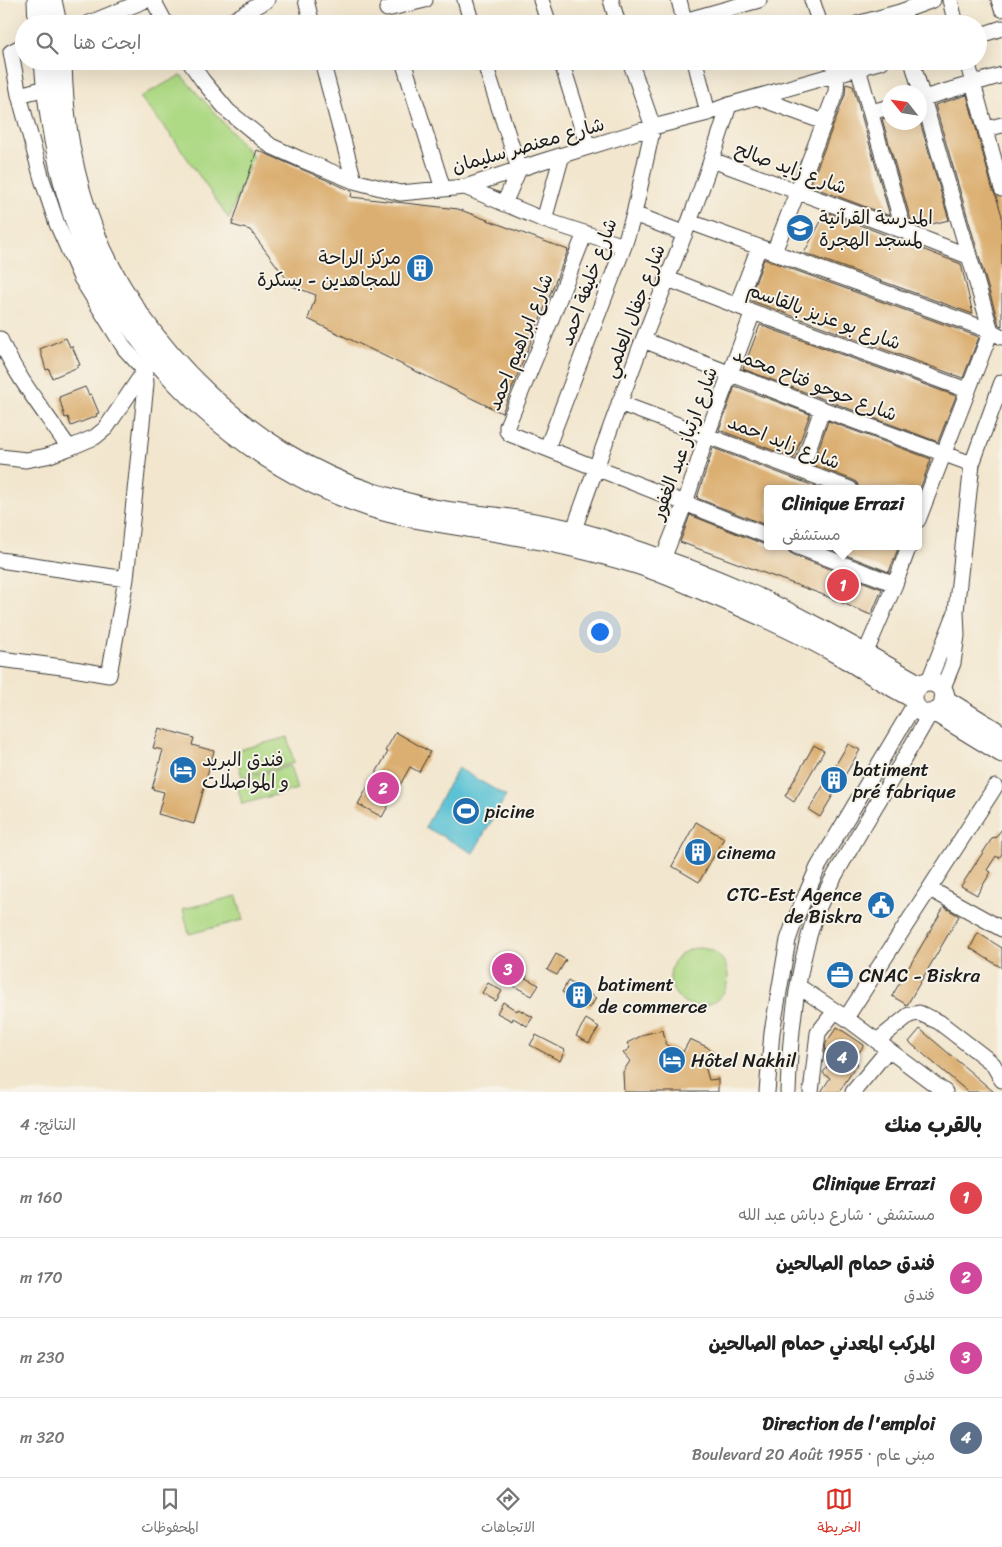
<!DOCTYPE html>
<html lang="ar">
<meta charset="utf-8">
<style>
body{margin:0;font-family:Sriracha,"Playpen Sans Arabic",sans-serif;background:#f2f2f2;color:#222;direction:rtl}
.compass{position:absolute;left:882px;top:85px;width:45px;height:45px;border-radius:50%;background:#fff;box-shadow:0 5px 20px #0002;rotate:300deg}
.you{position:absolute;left:599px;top:631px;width:18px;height:18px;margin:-12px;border:4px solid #fff;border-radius:50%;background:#1a73e8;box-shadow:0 0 0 8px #1a73e833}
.badge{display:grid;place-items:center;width:32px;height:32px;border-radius:50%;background:#d93025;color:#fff;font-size:16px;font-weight:700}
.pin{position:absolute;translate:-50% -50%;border:2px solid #fff;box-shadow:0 1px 5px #0006}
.popup{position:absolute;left:764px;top:485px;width:158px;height:65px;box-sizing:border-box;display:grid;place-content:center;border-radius:5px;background:#fff;filter:drop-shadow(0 1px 4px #0005);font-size:16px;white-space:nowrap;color:#767676}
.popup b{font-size:19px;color:#222}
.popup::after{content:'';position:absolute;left:50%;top:100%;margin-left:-10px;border:10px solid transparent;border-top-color:#fff}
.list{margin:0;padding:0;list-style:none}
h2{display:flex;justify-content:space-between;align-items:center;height:65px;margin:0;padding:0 20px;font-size:21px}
h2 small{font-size:16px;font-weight:400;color:#767676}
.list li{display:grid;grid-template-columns:32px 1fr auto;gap:15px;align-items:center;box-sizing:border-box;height:80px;padding:0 20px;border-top:1px solid #e0e0e0}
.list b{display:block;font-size:19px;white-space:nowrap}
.list p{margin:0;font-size:16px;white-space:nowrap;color:#767676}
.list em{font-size:16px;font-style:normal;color:#767676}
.icon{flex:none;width:28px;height:28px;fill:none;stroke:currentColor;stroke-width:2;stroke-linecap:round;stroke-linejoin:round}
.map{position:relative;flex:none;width:1002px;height:1092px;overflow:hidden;direction:ltr}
.search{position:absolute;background:#fff;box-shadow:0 5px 20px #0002;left:15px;right:15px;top:15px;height:55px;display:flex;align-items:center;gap:12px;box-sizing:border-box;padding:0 18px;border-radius:28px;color:#767676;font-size:19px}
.sheet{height:385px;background:#fff}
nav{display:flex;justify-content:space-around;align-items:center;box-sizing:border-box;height:70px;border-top:1px solid #e0e0e0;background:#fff;font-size:14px;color:#767676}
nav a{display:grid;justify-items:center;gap:2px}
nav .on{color:#d93025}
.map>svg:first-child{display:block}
.green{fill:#aed985;stroke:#657a50}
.water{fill:#58c1d4;stroke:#3a6e78}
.building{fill:#dbaf71}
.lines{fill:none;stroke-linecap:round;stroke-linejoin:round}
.minor-casing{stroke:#3c3a37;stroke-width:17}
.major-casing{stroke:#3c3a37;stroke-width:21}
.minor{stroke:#fff;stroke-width:15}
.major{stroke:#fff;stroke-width:19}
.labels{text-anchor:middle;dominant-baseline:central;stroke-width:4;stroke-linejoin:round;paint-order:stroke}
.street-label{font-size:19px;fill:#1c1c1c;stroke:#f7f3e8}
.poi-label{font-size:19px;fill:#1c1c1c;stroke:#f7f3e8;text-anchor:start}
</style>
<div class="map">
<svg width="1002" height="1092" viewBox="0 0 1002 1092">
<rect width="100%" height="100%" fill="#f7f3e8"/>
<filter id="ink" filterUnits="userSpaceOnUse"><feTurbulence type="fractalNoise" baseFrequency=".02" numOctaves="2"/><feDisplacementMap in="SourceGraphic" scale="10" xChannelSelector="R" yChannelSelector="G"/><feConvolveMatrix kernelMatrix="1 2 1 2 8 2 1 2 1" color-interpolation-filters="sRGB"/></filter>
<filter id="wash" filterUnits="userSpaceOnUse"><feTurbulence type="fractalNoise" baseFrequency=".0096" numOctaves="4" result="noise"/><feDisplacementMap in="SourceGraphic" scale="20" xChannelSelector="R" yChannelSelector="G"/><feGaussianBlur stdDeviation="1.12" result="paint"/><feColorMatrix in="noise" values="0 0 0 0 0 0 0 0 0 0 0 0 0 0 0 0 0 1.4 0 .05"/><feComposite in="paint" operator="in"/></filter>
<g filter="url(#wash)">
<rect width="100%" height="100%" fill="#f2e6ce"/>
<path class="green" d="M 181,75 L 253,156 L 229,219 L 174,139 L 140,97 Z
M 288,737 L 294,763 L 242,777 L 235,751 Z
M 290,766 L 297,789 L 242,804 L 236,781 Z
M 237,896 L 243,920 L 189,934 L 183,909 Z
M670 977a29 29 0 1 1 58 0a29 29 0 1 1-58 0Z"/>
<path class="water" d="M 458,768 L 506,796 L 473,853 L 425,827 Z"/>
<g id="blocks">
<path class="building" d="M 846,84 L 853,86 L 890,216 L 810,186 L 845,95 Z
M 967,95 L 993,191 L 996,196 L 1002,216 L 1002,326 L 999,325 L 935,105 Z
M 890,117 L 890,122 L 920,122 L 949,220 L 919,227 L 912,224 L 882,119 Z
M 257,150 L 352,191 L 351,197 L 458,209 L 568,250 L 502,413 L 308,319 L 316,295 L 292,286 L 250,230 L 232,225 Z
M 826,212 L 961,264 L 973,314 L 804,253 Z
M 764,259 L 979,337 L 963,378 L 749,300 Z
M 760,325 L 956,396 L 938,442 L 743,369 Z
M 66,338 L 70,347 L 72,346 L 80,365 L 77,366 L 78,367 L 52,378 L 49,369 L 46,370 L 40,349 Z
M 735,386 L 810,414 L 794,458 L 719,430 Z
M 85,387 L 89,395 L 91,394 L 99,413 L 96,414 L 97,416 L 71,426 L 68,417 L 65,418 L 59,397 Z
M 828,421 L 931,459 L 920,489 L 859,489 L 857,483 L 853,480 L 813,465 Z
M 713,448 L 822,489 L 768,489 L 768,526 L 697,498 Z
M 690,515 L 768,546 L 787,546 L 788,551 L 793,555 L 882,589 L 871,615 L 821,594 L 680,542 Z
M 823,546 L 899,546 L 889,572 Z
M 159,728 L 194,738 L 192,745 L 214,751 L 194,824 L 158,814 L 164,792 L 152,789 L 163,750 L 153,748 Z
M 396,732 L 430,752 L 419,772 L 410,767 L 382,817 L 358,804 L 388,752 L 385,751 Z
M 848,744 L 860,750 L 820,817 L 809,810 Z
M 814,745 L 824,751 L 794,802 L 785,796 Z
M 696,822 L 724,838 L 699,882 L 672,866 Z
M 1002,829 L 1002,854 L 999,858 L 996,856 L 987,870 L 991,872 L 977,895 L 961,886 L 993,837 L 995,838 Z
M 944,907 L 959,916 L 907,1005 L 892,996 Z
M 978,933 L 1002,948 L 1002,968 L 970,948 Z
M 556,954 L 566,960 L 557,975 L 547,970 Z
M 511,967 L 527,976 L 525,978 L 539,985 L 532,996 L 503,980 Z
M 568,981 L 596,998 L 590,1008 L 562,992 Z
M 488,983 L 502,991 L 496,1001 L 482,993 Z
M 503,1002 L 517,1011 L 518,1009 L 533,1017 L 527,1026 L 513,1018 L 512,1021 L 497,1013 Z
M 586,1019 L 599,1027 L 589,1043 L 576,1036 Z
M 837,1027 L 864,1045 L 854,1060 L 858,1063 L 839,1092 L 821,1092 L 830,1078 L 823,1073 L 829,1064 L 828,1055 L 825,1053 L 826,1043 Z
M 920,1029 L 994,1092 L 968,1092 L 909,1042 Z
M 663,1030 L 666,1045 L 683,1052 L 690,1039 L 707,1047 L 719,1058 L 705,1066 L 709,1080 L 718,1079 L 718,1092 L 624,1092 L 623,1072 L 630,1061 L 623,1053 L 630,1048 L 627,1043 L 645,1034 Z
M 536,1035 L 565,1050 L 560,1061 L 530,1045 Z"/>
</g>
</g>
<g filter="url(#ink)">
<use href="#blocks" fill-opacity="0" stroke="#3c3a37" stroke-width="1"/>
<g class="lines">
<g class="minor-casing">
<path id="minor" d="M 153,0 L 166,24
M 306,0 L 312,24
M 465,0 L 472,24
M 541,0 L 549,24
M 611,0 L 618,24
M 679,0 L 685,24
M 812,0 L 820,24
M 950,0 L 956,24
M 999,0 L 1002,9
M 387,9 L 425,0
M 684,21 L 759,0
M 87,24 L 146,0
M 227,24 L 267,0
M 857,24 L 900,12 L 933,0
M 978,36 L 1002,28
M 189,61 L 203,81 L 228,111 L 271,146 L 300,159 L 354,181 L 400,193 L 465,187 L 540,162 L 653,127 L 708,113 L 729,105 L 882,61
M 322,61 L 354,181
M 403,61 L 443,189
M 484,61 L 519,169 L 504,204
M 561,61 L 588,147
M 695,61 L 708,113
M 912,61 L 991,331 L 918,520
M 967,61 L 1002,189
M 858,68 L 904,231
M 19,95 L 46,88
M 759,98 L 824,122
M 920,99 L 1002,75
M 871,112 L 890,107
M 986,129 L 1002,125
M 712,160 L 904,231 L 968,256
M 465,187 L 544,220 L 624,246
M 634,214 L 685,234
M 544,220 L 562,155
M 690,222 L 991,331 L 1002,337
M 585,233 L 544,337 L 507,426 L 507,431 L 510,434 L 768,536
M 774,252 L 836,92 L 837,75 L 832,61
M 668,279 L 753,312 L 967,390
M 737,305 L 759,247
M 0,339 C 17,379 45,412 69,448 L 95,437 L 106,428 L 147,367
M 643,340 L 822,409 L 972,464
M 619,403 L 850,489
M 547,448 L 624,246 L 634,214 L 653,127 L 630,61
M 0,457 L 26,460 L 47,456 L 69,448
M 801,470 L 822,409
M 573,532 C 596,468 619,403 643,340 C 674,262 705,185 729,105
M 796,546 L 895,584
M 663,559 L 685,503 L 707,435 L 753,312
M 0,560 L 126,579
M 865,654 L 895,584 L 909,546
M 0,659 L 62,667 L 109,675 L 126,579 L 146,384 L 145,371 L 125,349 L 81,278 L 57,224 L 42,179 L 19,95 L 11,52 L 24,45
M 928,683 L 954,617
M 942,690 L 953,663 L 957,636 L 956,611 L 972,464 L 1002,382
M 930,889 L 1002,929
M 798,986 L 846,1018 L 945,1092
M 846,1018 L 995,787
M 877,1041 L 909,1015 L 919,1013 L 939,1022 L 987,1059 L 993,1064 L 1002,1080
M 767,1092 L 772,1032 L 788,940 L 795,920 L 818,867 L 914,705
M 788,1092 C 790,1034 797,963 818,909 C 827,887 840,866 852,846 C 877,802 905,759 929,715
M 811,1092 L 818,1033 L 835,1011
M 853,1092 L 888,1050"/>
</g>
<g class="major-casing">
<path id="major" d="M 37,0 L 38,24
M 52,0 L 57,24
M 44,61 C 49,132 65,207 95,271 C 104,289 116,305 127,321 C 185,406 271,474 370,507 C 407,519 446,523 485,530 C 535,538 584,548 633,563 C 663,572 692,586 721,598 C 758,614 796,631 832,651 C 859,666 885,684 913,698
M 62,61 C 63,118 73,178 94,231 C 140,347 253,456 373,493 C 391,498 410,504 429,508 C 453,513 479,515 503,518 C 537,523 573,529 605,540 C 655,556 704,574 752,595 C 810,621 865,654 920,685
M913 698a16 16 0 1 1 32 0a16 16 0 1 1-32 0Z
M 944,699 L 1002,735
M 935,712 L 1002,753"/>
</g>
<use href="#minor" class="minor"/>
<use href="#major" class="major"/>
</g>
</g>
<defs>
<g id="school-disc" transform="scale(1.4375)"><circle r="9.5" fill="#1f6fb2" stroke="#f7f3e8"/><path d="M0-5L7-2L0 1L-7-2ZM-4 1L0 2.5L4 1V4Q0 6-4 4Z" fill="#fff"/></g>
<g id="building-disc" transform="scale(1.4375)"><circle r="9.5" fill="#1f6fb2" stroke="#f7f3e8"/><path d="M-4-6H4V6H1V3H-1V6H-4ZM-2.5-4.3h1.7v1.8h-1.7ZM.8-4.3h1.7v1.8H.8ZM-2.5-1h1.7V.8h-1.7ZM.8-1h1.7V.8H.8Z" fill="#fff"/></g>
<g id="hotel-disc" transform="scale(1.4375)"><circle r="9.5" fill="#1f6fb2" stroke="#f7f3e8"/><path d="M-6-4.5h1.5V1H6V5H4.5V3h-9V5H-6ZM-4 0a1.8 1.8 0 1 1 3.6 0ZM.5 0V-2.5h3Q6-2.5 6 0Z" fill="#fff"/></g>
<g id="stadium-disc" transform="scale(1.4375)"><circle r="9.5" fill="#1f6fb2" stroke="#f7f3e8"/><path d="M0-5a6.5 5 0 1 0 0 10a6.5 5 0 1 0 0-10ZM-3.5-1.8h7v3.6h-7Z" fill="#fff"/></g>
<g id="civic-disc" transform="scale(1.4375)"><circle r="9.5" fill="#1f6fb2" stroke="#f7f3e8"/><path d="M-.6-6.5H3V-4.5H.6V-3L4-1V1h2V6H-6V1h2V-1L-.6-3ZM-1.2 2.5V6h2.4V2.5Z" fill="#fff"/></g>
<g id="office-disc" transform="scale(1.4375)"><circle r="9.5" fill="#1f6fb2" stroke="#f7f3e8"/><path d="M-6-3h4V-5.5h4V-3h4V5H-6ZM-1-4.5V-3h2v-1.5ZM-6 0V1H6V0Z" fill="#fff"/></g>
</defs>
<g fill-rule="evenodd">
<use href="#school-disc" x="800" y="228"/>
<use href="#building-disc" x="420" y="268"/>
<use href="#hotel-disc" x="183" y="770"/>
<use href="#building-disc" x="834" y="780"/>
<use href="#stadium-disc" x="466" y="811"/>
<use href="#building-disc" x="698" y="852"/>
<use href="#civic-disc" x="881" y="905"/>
<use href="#office-disc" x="840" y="975"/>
<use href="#building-disc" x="579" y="995"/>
<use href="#hotel-disc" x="672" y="1060"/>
</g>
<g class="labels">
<g class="street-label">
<text transform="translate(528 145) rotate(-16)">شارع معنصر سليمان</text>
<text transform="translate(791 168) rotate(20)">شارع زايد صالح</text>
<text transform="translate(588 282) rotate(-70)">شارع خليفة احمد</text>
<text transform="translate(634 311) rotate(-69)">شارع جفال العلمي</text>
<text transform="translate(824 316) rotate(20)">شارع بو عزيز بالقاسم</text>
<text transform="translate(520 342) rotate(-68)">شارع ابراهيم احمد</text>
<text transform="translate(815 384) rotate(21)">شارع حوحو فتاح محمد</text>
<text transform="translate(784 442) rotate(21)">شارع زايد احمد</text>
<text transform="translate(684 443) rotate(-70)">شارع ارتباز عبد الغفور</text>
</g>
<g class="poi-label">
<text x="819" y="217">المدرسة القرآنية<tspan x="819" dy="22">لمسجد الهجرة</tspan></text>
<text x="401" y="257" text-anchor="end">مركز الراحة<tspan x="401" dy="22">للمجاهدين - بسكرة</tspan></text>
<text x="202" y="759">فندق البريد<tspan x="202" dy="22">و المواصلات</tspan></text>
<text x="853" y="769">batiment<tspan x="853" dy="22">pré fabrique</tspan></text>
<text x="485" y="811">picine</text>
<text x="717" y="852">cinema</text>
<text x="862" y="894" text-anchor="end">CTC-Est Agence<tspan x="862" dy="22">de Biskra</tspan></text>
<text x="859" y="975">CNAC - Biskra</text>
<text x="598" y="984">batiment<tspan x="598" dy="22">de commerce</tspan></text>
<text x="691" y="1060">Hôtel Nakhil</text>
</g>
</g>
</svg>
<svg class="compass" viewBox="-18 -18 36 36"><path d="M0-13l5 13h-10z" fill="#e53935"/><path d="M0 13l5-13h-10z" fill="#767676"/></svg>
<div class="you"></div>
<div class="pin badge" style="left:843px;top:585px;background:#e0444e">1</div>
<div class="popup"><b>Clinique Errazi</b>مستشفى</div>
<div class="pin badge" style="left:383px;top:788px;background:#d1479c">2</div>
<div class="pin badge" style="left:508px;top:969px;background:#d1479c">3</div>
<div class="pin badge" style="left:842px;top:1057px;background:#5c6f8a">4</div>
<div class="search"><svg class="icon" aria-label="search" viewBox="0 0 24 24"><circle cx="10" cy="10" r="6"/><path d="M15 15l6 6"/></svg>ابحث هنا</div>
</div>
<section class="sheet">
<h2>بالقرب منك<small>النتائج: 4</small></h2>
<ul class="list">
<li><span class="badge" style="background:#e0444e">1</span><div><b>Clinique Errazi</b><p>مستشفى · شارع دباش عبد الله</p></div><em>160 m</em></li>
<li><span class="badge" style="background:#d1479c">2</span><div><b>فندق حمام الصالحين</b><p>فندق</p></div><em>170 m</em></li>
<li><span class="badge" style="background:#d1479c">3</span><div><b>المركب المعدني حمام الصالحين</b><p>فندق</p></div><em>230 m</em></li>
<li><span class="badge" style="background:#5c6f8a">4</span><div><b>Direction de l'emploi</b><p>مبنى عام · Boulevard 20 Août 1955</p></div><em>320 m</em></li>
</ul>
</section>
<nav>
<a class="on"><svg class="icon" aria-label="map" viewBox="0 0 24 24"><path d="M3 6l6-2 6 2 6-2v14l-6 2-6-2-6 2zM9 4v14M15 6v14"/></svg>الخريطة</a>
<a><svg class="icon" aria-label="directions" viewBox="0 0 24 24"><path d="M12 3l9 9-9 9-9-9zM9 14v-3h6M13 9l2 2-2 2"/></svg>الاتجاهات</a>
<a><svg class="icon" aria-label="saved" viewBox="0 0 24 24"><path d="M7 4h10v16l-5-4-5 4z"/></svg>المحفوظات</a>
</nav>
